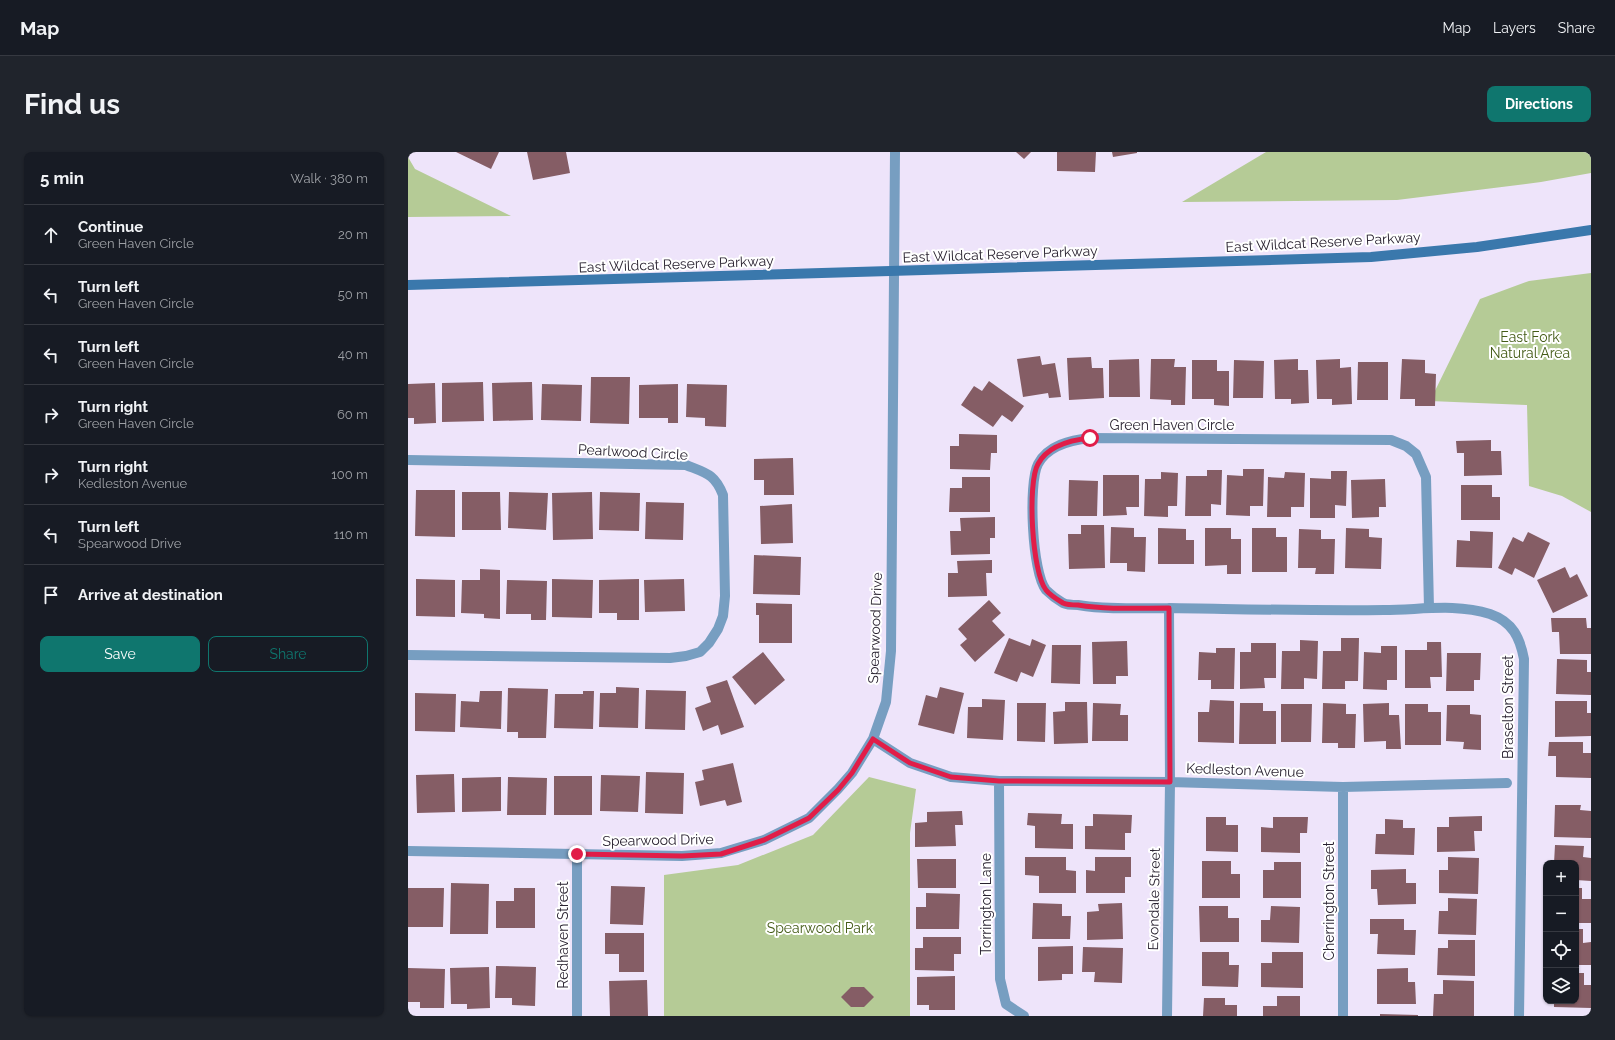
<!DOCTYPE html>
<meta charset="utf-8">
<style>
body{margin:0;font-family:Raleway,sans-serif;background:#20242c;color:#f1f3f6}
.controls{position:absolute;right:12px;bottom:12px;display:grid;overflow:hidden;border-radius:8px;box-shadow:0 1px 3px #0004}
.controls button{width:36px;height:36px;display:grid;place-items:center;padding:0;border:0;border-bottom:1px solid #363941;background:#171b24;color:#f1f3f6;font:20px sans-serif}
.stop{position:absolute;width:12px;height:12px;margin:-9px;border:3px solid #e11d48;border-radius:50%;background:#fff}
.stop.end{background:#e11d48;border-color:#fff;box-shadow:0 1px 4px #0008}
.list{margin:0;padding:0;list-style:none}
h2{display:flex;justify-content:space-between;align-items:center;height:52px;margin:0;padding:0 16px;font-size:17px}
h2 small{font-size:13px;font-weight:400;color:#9ea1a6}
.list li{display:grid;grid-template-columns:26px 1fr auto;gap:12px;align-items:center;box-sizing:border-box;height:60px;padding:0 16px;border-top:1px solid #363941}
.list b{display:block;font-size:15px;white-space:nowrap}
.list p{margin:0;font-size:13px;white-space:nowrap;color:#9ea1a6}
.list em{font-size:13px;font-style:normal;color:#9ea1a6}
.actions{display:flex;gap:8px;padding:12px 16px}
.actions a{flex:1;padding:9px 0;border:1px solid #0f766e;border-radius:8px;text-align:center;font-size:14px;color:#0f766e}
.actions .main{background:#0f766e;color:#fff}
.icon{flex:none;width:22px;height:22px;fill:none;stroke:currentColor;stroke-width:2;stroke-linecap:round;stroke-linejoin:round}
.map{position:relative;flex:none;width:1183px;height:864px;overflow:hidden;border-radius:8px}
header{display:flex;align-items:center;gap:24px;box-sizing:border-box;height:56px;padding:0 20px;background:#171b24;border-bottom:1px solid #363941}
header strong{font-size:19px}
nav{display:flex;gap:22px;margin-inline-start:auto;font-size:14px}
.intro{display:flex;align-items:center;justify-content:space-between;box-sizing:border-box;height:96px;padding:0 24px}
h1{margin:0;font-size:28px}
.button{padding:10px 18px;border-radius:8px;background:#0f766e;color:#fff;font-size:14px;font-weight:700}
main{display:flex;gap:24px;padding:0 24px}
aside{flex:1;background:#171b24;border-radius:8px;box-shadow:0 1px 3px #0004}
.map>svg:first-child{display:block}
.green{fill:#b5cb96}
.building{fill:#855d65}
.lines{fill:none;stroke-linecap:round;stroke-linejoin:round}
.minor{stroke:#779ec1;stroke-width:10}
.secondary{stroke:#3a78ac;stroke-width:10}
.route{stroke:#e11d48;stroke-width:5}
.labels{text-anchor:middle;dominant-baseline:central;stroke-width:4;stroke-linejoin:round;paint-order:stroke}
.street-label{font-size:14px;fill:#292230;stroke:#fff}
.park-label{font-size:14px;fill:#455c18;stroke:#fff}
</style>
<header>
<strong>Map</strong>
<nav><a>Map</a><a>Layers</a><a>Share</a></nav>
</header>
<div class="intro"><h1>Find us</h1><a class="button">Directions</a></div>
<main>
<aside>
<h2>5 min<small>Walk · 380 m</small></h2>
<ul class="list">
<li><svg class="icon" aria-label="ahead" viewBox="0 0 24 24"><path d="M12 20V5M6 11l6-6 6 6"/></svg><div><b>Continue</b><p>Green Haven Circle</p></div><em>20 m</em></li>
<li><svg class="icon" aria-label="left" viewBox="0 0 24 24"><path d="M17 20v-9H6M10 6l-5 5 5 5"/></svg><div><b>Turn left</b><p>Green Haven Circle</p></div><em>50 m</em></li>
<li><svg class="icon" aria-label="left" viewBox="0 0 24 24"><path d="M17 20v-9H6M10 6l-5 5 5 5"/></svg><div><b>Turn left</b><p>Green Haven Circle</p></div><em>40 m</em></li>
<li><svg class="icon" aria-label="right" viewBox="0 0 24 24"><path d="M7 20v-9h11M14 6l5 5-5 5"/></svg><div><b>Turn right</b><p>Green Haven Circle</p></div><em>60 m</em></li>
<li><svg class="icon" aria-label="right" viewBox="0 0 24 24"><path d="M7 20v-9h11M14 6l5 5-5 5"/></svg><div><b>Turn right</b><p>Kedleston Avenue</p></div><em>100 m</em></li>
<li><svg class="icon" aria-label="left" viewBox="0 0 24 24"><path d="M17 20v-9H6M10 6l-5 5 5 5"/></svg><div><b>Turn left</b><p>Spearwood Drive</p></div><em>110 m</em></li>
<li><svg class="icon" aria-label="arrive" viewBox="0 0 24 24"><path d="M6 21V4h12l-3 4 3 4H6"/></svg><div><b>Arrive at destination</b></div></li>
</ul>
<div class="actions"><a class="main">Save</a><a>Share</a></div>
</aside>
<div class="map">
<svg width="1183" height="864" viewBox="0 0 1183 864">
<rect width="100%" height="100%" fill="#eee4fa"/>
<path class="green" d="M 858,0 L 1183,0 L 1183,21 L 1133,30 L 989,48 L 774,50 Z
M 0,5 L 7,17 L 103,64 L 0,65 Z
M 1183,121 L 1183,360 L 1154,344 L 1121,334 L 1119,253 L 1022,249 L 1072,147 L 1121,129 Z
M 461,625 L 508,637 L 502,681 L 502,864 L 256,864 L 256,723 L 330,713 L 405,683 Z"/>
<path class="building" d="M 48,0 L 91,0 L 83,17 Z
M 119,0 L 158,0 L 162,21 L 125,28 Z
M 608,0 L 623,0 L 616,7 Z
M 649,0 L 688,0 L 687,20 L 649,19 Z
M 704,0 L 729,0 L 729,1 L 705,5 Z
M 632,204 L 634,213 L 647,211 L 653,245 L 641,246 L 640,241 L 615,245 L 609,207 Z
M 683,205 L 684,216 L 695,216 L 696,246 L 661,248 L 659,206 Z
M 731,207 L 732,245 L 701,245 L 701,208 Z
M 743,207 L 767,207 L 766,215 L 778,215 L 777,253 L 763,253 L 763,248 L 742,247 Z
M 890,207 L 890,218 L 900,218 L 901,251 L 883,252 L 883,247 L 867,247 L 866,208 Z
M 932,207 L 932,216 L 943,215 L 944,252 L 924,253 L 924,247 L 909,247 L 908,208 Z
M 994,207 L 1017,208 L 1017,221 L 1028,222 L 1027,254 L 1007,254 L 1007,247 L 992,247 Z
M 784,208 L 809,208 L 809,219 L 821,219 L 821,254 L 806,253 L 806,247 L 784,247 Z
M 826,208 L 856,209 L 855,246 L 825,246 Z
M 950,210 L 980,210 L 980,248 L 949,248 Z
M 183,225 L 222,225 L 221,272 L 182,271 Z
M 581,229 L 616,254 L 604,270 L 594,263 L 585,275 L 553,253 L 566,234 L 574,239 Z
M 75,230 L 76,269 L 34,270 L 34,231 Z
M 124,230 L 125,268 L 85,269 L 84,231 Z
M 27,231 L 28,271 L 6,272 L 6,266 L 0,266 L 0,232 Z
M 134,232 L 174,233 L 173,269 L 133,268 Z
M 270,232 L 270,271 L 260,271 L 260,266 L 231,266 L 231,233 Z
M 279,232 L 319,233 L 318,275 L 297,274 L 297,266 L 278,265 Z
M 551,282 L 589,283 L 589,301 L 583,301 L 582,318 L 542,317 L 542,294 L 551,294 Z
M 1083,288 L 1083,299 L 1093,299 L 1094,323 L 1056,324 L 1056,301 L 1049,301 L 1048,289 Z
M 385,306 L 386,343 L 356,343 L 356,328 L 346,328 L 346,307 Z
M 835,317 L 856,317 L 855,354 L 842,354 L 842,364 L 818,363 L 819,323 L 835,324 Z
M 799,318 L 814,318 L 813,353 L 803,352 L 803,364 L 777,364 L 778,324 L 799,324 Z
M 923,319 L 939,319 L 938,354 L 927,353 L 927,366 L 902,366 L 902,326 L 923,327 Z
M 753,320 L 770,321 L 769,354 L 760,354 L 760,365 L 736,364 L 737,327 L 753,327 Z
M 877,320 L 897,321 L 896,355 L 883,355 L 883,365 L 859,365 L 860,325 L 876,326 Z
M 695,323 L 731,323 L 731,355 L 718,355 L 719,363 L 695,364 Z
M 554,325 L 582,325 L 582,360 L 541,360 L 542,336 L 554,336 Z
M 977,327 L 978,355 L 971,355 L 971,365 L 944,366 L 943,328 Z
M 661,328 L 690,329 L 689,364 L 660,364 Z
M 1053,333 L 1084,333 L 1084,345 L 1092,345 L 1092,368 L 1053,368 Z
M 8,338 L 47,338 L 47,385 L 7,384 Z
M 54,340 L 92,340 L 93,378 L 54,378 Z
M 101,340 L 140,341 L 138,378 L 100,376 Z
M 184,340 L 185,387 L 145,388 L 144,341 Z
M 192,340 L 232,341 L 231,379 L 191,378 Z
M 238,350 L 276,351 L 275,388 L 237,387 Z
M 384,352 L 385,391 L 353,392 L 352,354 Z
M 587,365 L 587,386 L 582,386 L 582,402 L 543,403 L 542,379 L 553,379 L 552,366 Z
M 673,373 L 696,373 L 697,416 L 661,417 L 660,382 L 673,382 Z
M 703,375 L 726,376 L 726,385 L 738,385 L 737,420 L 719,419 L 719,411 L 702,411 Z
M 750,376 L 778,377 L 778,388 L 786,388 L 786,412 L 750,412 Z
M 797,376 L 823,376 L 823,387 L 833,387 L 833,422 L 819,422 L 819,413 L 797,414 Z
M 844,376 L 868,376 L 868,385 L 879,385 L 879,420 L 844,420 Z
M 938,376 L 961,377 L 961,385 L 974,386 L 973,417 L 937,416 Z
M 891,377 L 913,378 L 913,387 L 927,387 L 926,422 L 907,422 L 908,416 L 890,416 Z
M 1062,379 L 1085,380 L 1084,416 L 1048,415 L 1049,388 L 1062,389 Z
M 1120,380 L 1142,391 L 1126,426 L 1107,416 L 1104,423 L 1090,416 L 1105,385 L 1115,390 Z
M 346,403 L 393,405 L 392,443 L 345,442 Z
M 584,408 L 584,421 L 578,421 L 579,444 L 540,445 L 540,421 L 550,421 L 549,409 Z
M 1157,415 L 1162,426 L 1169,422 L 1180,444 L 1145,461 L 1129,428 Z
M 72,417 L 92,418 L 92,467 L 76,466 L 76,462 L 53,461 L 54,428 L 72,428 Z
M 8,427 L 47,428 L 47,465 L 8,464 Z
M 144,427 L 185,428 L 184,466 L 144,465 Z
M 231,427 L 231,468 L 209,468 L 209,461 L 191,461 L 191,428 Z
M 276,427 L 277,459 L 237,460 L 236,428 Z
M 99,428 L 139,429 L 138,468 L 123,468 L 123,462 L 98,462 Z
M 581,448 L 593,461 L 584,469 L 597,483 L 567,510 L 552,493 L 559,487 L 550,477 Z
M 348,451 L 384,452 L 384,491 L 351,491 L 351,463 L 348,463 Z
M 1143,466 L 1178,466 L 1179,476 L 1183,476 L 1183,502 L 1152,502 L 1151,480 L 1144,480 Z
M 601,486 L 622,494 L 624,487 L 638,493 L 625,525 L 613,520 L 609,530 L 586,521 Z
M 933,486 L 951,486 L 950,529 L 937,529 L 937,537 L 914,537 L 915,499 L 933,499 Z
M 892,488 L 910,489 L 909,527 L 896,526 L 896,537 L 873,537 L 874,499 L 892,499 Z
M 719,489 L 720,524 L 708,524 L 708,532 L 685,532 L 684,490 Z
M 1019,490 L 1033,490 L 1034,525 L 1022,525 L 1023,536 L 997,536 L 997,498 L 1019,498 Z
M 843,491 L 868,491 L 868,526 L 856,526 L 857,536 L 832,537 L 832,500 L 843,500 Z
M 644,493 L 673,493 L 672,532 L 643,531 Z
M 973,494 L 989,494 L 989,528 L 979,528 L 979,538 L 955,537 L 956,500 L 973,501 Z
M 808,496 L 827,496 L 826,537 L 803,537 L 803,528 L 790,528 L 791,500 L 808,501 Z
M 355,500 L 377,528 L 347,553 L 324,525 Z
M 1039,501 L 1073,501 L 1072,528 L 1066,528 L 1066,539 L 1038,539 Z
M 1149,507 L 1179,508 L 1179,520 L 1183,520 L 1183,543 L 1148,542 Z
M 319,528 L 336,575 L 313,583 L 310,573 L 295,579 L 287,556 L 303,550 L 298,535 Z
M 208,535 L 231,536 L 230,576 L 191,575 L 192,541 L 208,541 Z
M 532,535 L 556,541 L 546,582 L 510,573 L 518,543 L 529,546 Z
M 100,536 L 140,537 L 138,586 L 110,586 L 110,580 L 99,580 Z
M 238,538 L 278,539 L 277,578 L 237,577 Z
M 72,539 L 94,539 L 93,577 L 52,575 L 53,549 L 71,550 Z
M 175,539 L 186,539 L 185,577 L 146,576 L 147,542 L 175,542 Z
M 7,541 L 48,542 L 47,580 L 7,579 Z
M 574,547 L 597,548 L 595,588 L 559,586 L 560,555 L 574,555 Z
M 802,548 L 826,549 L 826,591 L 790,590 L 790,560 L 801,560 Z
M 1147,549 L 1179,549 L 1179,561 L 1183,561 L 1183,584 L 1147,585 Z
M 657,550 L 679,550 L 680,591 L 646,592 L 645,560 L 657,559 Z
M 609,551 L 638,551 L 637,590 L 609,589 Z
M 685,551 L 713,552 L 712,563 L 720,563 L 720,589 L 684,589 Z
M 832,551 L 855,551 L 855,559 L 868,559 L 868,592 L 831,592 Z
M 915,551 L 938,552 L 938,562 L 948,562 L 947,596 L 930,596 L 930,591 L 914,591 Z
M 981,551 L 981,563 L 991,563 L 993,597 L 978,597 L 978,589 L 956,590 L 955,552 Z
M 873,552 L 904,552 L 903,590 L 873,590 Z
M 997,552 L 1020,552 L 1020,560 L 1033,560 L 1033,593 L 997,593 Z
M 1039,553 L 1062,553 L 1062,562 L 1073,563 L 1073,598 L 1055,597 L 1056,590 L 1038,589 Z
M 1141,590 L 1175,590 L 1175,601 L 1183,601 L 1183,626 L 1148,625 L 1148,604 L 1140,604 Z
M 325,611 L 334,650 L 319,654 L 317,648 L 292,654 L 287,630 L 296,628 L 294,618 Z
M 238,620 L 276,621 L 275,662 L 237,661 Z
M 46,622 L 47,660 L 9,661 L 8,623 Z
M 193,623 L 232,624 L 230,660 L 192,659 Z
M 146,624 L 184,624 L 184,663 L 146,663 Z
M 93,625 L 93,659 L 54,660 L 54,626 Z
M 100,625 L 139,626 L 138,663 L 99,663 Z
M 1147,653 L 1173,653 L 1172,658 L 1183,659 L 1183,686 L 1146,685 Z
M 554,659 L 555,673 L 547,673 L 548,694 L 507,695 L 507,671 L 519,670 L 519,660 Z
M 620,661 L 654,662 L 653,672 L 665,672 L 665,697 L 627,696 L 627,674 L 619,673 Z
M 685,662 L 724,663 L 723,681 L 717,681 L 717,698 L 677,697 L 677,674 L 685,674 Z
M 1074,664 L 1074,679 L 1066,679 L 1067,699 L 1029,700 L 1029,675 L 1041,675 L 1041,665 Z
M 798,665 L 818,665 L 818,673 L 830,673 L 830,700 L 798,699 Z
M 865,665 L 900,665 L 899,681 L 892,681 L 892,701 L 853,700 L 853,675 L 865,676 Z
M 977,667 L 995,668 L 995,676 L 1007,676 L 1006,703 L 967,702 L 968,682 L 977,682 Z
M 1147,693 L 1176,694 L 1175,705 L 1183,706 L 1183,729 L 1168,728 L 1168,711 L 1146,711 Z
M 617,705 L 658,705 L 658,718 L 668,719 L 668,741 L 631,741 L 631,724 L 617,723 Z
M 687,705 L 723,705 L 723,725 L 717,725 L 717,741 L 678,741 L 678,718 L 687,719 Z
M 1040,705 L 1071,706 L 1070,742 L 1031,741 L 1031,718 L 1040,718 Z
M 509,707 L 548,707 L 548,736 L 510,736 Z
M 794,709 L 823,709 L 823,722 L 832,722 L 832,746 L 794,746 Z
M 866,710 L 893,710 L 893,746 L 855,746 L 855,718 L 866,718 Z
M 998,717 L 998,731 L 1008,731 L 1008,752 L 970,753 L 969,737 L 963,737 L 963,718 Z
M 43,731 L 81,732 L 80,782 L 42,782 Z
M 203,734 L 237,735 L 235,773 L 202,772 Z
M 0,736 L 36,736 L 35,775 L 0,775 Z
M 106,736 L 127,736 L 127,776 L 88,776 L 88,749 L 106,749 Z
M 1168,736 L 1174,736 L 1174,747 L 1183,747 L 1183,771 L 1168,771 Z
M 518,741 L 552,742 L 551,777 L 508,777 L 508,755 L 518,755 Z
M 1040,746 L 1069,747 L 1068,783 L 1030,782 L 1031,759 L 1040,759 Z
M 625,751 L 654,752 L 654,764 L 663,764 L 662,787 L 624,787 Z
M 714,751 L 715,787 L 679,788 L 679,760 L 691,759 L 690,752 Z
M 791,754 L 820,754 L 820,766 L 831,766 L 831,790 L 792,790 Z
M 863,754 L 892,755 L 891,791 L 853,790 L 853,768 L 862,768 Z
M 962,767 L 996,767 L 996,778 L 1008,778 L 1007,803 L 969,802 L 970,782 L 962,782 Z
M 1168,777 L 1175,777 L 1175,791 L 1183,790 L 1183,813 L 1168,813 Z
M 197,781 L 236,781 L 236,820 L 211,820 L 211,802 L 197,802 Z
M 515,785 L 553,785 L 553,802 L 546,802 L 546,819 L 507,818 L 507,796 L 515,796 Z
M 1040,788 L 1067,788 L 1067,824 L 1029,823 L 1030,796 L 1040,796 Z
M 665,794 L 665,822 L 654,822 L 654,828 L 630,829 L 630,795 Z
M 675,795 L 715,796 L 714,831 L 686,830 L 687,820 L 674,820 Z
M 794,800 L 821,800 L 821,813 L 831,813 L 830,835 L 794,834 Z
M 864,800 L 895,800 L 895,836 L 853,835 L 853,811 L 864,811 Z
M 88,814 L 128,815 L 127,854 L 104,853 L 104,846 L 87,846 Z
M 81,815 L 82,856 L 59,857 L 59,852 L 43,852 L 42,816 Z
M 0,816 L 37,817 L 36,856 L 12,856 L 12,850 L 0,850 Z
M 1000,816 L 1000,830 L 1007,830 L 1008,852 L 969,852 L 969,817 Z
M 1168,821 L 1176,821 L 1176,833 L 1183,833 L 1183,856 L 1146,855 L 1146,849 L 1168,849 Z
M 547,824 L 547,858 L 521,858 L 521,853 L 509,853 L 509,825 Z
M 239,828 L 240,864 L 202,864 L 201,829 Z
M 1035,828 L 1066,829 L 1066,864 L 1025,864 L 1026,842 L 1035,842 Z
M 443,835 L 456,835 L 466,845 L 456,855 L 443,855 L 433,845 Z
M 869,844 L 892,844 L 892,864 L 855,864 L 855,854 L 869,854 Z
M 796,846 L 817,846 L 817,853 L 829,853 L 829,864 L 795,864 Z
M 972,862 L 1010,863 L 1010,864 L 972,864 Z"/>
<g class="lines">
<path class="minor" d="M 0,308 L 278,313 C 298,321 307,322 315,343 L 317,444 L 315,464 L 310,477 L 301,491 L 292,500 L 278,504 L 262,506 L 0,503
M 761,456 C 833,457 905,459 976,458 C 1012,458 1047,451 1082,462 C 1105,470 1112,486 1116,507 L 1111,864
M 465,587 L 502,611 L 543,625 L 591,629 L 762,630 L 935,635 L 1099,631
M 591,629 L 592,827 L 598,852 L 616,864
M 935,635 L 935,864
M 0,699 L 274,704 L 313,701 L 356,688 L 401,666 L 430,637 L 444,621 L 465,587 L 478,550 L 483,499 L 487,0
M 169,702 L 169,864
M 759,864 L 762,630 L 761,456 C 731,456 700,458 670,453 C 665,453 659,453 655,451 C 650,448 642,442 638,438 C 624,421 620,331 630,312 C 640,293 663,288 682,286 L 983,288 L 998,294 L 1008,302 L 1018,325 L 1021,456"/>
<path class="secondary" d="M 0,133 L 963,105 L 1069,95 L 1183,78"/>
</g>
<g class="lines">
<path class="route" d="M 169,702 L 274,704 L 313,702 L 356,688 L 401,666 L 430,638 L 444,621 L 465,587 L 502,611 L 543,625 L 591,629 L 762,630 L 761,456 C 731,456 700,458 670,453 C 665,453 659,453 655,451 C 650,448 641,442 638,438 C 624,421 619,331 630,312 C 640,293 663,288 682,286"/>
</g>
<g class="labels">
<g class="street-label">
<text transform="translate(915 90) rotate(-3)">East Wildcat Reserve Parkway</text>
<text transform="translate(592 102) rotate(-2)">East Wildcat Reserve Parkway</text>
<text transform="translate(268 112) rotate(-2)">East Wildcat Reserve Parkway</text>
<text x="764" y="273">Green Haven Circle</text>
<text transform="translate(225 300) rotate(3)">Pearlwood Circle</text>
<text transform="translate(467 476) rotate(-88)">Spearwood Drive</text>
<text transform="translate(1100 555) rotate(-90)">Braselton Street</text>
<text transform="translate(837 618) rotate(2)">Kedleston Avenue</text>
<text transform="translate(250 688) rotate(-1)">Spearwood Drive</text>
<text transform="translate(746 747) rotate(-89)">Evondale Street</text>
<text transform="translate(921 749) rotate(-90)">Cherrington Street</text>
<text transform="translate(578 752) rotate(-90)">Torrington Lane</text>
<text transform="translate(155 783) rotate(-90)">Redhaven Street</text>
</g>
<g class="park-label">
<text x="1122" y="185">East Fork<tspan x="1122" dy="16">Natural Area</tspan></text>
<text x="412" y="776">Spearwood Park</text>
</g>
</g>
</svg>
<div class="controls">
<button>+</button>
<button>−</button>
<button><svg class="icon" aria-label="locate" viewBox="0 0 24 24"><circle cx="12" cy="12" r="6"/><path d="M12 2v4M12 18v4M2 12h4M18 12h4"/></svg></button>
<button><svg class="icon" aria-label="layers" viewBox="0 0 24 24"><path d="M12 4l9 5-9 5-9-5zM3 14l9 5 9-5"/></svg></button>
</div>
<div class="stop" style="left:682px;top:286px"></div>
<div class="stop end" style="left:169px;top:702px"></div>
</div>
</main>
